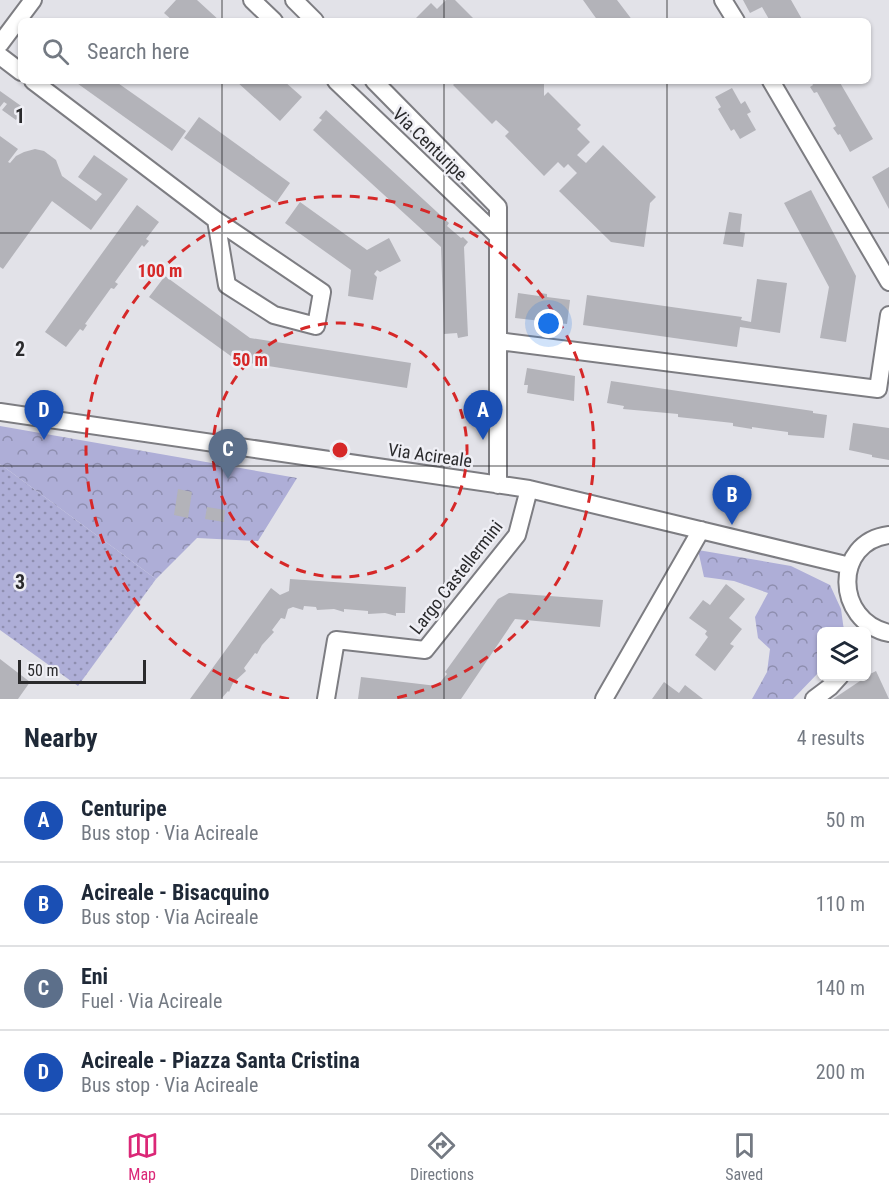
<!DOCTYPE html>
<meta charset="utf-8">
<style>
body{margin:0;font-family:"Roboto Condensed",sans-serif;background:#f6f6f7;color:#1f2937}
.controls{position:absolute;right:18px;bottom:18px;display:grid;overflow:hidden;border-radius:9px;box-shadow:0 2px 4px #0004}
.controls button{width:54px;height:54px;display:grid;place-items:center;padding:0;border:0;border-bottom:2px solid #e0e1e3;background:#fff;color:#1f2937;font:30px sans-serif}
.scale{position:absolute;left:18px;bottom:15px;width:128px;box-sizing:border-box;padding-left:6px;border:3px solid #2a2a2c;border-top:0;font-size:16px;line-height:21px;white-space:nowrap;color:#2a2a2c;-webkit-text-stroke:4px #efeff5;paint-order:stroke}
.you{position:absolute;left:549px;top:324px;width:21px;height:21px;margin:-15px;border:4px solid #fff;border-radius:50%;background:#1a73e8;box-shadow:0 0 0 9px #1a73e833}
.badge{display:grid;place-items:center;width:39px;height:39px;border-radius:50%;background:#db2777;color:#fff;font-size:20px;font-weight:700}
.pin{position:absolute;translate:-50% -50px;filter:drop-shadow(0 2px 3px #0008)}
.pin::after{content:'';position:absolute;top:32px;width:21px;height:18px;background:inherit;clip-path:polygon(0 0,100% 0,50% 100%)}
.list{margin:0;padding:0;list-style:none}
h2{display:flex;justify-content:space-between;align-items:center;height:78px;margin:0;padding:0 24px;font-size:26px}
h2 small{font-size:20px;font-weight:400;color:#747a83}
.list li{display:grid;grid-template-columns:39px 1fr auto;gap:18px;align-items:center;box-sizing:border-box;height:84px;padding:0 24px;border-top:2px solid #e0e1e3}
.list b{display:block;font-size:22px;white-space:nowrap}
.list p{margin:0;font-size:20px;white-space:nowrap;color:#747a83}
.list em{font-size:20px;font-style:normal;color:#747a83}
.icon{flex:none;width:33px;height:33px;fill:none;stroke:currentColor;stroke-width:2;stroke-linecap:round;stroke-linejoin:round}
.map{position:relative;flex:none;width:889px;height:699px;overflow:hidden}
.search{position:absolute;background:#fff;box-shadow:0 2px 4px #0004;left:18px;right:18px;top:18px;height:66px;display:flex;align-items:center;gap:15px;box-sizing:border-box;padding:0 21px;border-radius:9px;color:#747a83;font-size:22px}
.sheet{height:414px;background:#fff}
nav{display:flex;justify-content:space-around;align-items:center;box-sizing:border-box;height:84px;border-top:2px solid #e0e1e3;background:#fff;font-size:16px;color:#747a83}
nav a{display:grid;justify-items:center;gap:3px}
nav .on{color:#db2777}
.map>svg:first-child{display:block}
.grass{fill:url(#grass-dots)}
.park{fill:url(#park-crowns)}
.building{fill:#b3b3b9}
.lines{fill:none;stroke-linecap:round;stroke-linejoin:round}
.street-casing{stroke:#7d7d82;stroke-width:20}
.street{stroke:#fff;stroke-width:16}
.grid{fill:none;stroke:#2a2a2c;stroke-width:1.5;stroke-opacity:0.55}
.ring{fill:none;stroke:#d62828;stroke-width:3;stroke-dasharray:10 8}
.labels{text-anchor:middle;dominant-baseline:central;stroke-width:5;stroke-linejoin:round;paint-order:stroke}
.street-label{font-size:18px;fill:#2a2a2c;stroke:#efeff5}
.grid-label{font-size:20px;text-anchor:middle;font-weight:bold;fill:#2a2a2c;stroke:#efeff5;stroke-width:5;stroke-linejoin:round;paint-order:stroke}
.centre{fill:#d62828;stroke:#efeff5;stroke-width:3}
.ring-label{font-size:18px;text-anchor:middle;font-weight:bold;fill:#d62828;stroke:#efeff5;stroke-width:5;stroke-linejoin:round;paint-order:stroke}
</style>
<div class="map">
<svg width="889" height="699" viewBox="0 0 889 699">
<defs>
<pattern id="grass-dots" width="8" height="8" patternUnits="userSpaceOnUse" patternTransform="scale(1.5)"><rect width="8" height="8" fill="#aeaed7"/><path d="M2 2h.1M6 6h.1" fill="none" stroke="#8e8eaf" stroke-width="1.8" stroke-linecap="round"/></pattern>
<pattern id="park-crowns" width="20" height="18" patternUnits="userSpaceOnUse" patternTransform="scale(1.5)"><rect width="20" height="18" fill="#aeaed7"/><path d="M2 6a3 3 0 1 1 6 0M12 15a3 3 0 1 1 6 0" fill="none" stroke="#8e8eaf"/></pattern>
</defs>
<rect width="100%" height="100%" fill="#e2e2e8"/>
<path class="grass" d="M 0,464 L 156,579 L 78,686 L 0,630 Z"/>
<path class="park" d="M 0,426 L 297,478 L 258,541 L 197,538 L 156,579 L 0,464 Z
M 698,550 L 791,566 L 830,585 L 841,609 L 844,631 L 822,632 L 821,670 L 793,699 L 752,699 L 767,672 L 770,649 L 758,638 L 755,617 L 768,593 L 734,581 L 704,577 Z"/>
<path class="building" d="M 176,0 L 197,0 L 220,21 L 173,21 L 164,13 Z
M 446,0 L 455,0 L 476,21 L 413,21 L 431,3 L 437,9 Z
M 583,0 L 617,0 L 633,21 L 598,21 Z
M 743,0 L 791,0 L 803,21 L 770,21 L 762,7 L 750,13 Z
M 74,81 L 115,81 L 186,131 L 172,151 Z
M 236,81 L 284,81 L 302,97 L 280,121 Z
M 457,81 L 535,81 L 533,83 L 544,83 L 544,96 L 548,92 L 581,125 L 577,129 L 590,142 L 577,155 L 586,163 L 603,145 L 656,197 L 650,203 L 644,247 L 611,242 L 559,191 L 577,173 L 568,164 L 564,168 L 558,162 L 544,176 L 505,136 L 509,132 L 496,120 L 492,124 L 453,85 Z
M 811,81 L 839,81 L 873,139 L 850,152 L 840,134 L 838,135 L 833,128 L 836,126 L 817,92 L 814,93 L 810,87 L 813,85 Z
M 732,88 L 741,104 L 745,101 L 751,112 L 747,114 L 756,130 L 740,139 L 734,129 L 731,131 L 718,109 L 721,107 L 715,97 Z
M 0,91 L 24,108 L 16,120 L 2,110 L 7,104 L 4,102 L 0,107 Z
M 326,110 L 449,223 L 447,226 L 461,238 L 463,237 L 468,242 L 464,247 L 468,336 L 458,338 L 457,333 L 444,334 L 441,247 L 313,130 L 322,120 L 319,118 Z
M 199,117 L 290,183 L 276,203 L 184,138 Z
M 0,136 L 18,149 L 8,162 L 10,163 L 16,156 L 24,152 L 35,149 L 44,151 L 56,160 L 62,176 L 96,201 L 102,194 L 78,177 L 94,155 L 128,179 L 91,230 L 52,201 L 3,269 L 0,267 Z
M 889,167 L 889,209 L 872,177 Z
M 811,190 L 856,276 L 846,342 L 820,338 L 829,287 L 784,203 Z
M 300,202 L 367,250 L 389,238 L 401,261 L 380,272 L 377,270 L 374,274 L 377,277 L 373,300 L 348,296 L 351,270 L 285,223 Z
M 137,205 L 159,222 L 146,239 L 149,241 L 144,247 L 142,245 L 115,282 L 118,284 L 114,289 L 111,288 L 85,324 L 87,325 L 83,331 L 80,329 L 66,347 L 45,332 Z
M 729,212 L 742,214 L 740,232 L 745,233 L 743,247 L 723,244 Z
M 165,276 L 250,338 L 411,363 L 407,388 L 249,363 L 246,367 L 149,297 Z
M 757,279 L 787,283 L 780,333 L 740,327 L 737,347 L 583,325 L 587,295 L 742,317 L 741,320 L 751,322 Z
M 518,293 L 539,296 L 540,293 L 547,294 L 547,297 L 570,300 L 567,324 L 515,318 Z
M 527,368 L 575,376 L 574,401 L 527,393 L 528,385 L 524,385 Z
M 611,381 L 813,411 L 813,413 L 827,415 L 824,438 L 788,435 L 788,432 L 752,427 L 752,429 L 733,426 L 733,423 L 678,417 L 678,414 L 623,409 L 624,406 L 607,403 Z
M 853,423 L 889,428 L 889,460 L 872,457 L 872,455 L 849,450 Z
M 178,489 L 192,492 L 188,518 L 174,515 Z
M 207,507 L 225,510 L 224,522 L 205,519 Z
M 290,579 L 406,587 L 405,613 L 396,613 L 396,616 L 385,613 L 368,614 L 368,611 L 344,609 L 344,612 L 334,609 L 317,610 L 316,607 L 304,606 L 303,610 L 293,607 L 288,609 L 285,619 L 281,618 L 272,630 L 274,632 L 262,645 L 257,654 L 255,653 L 244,668 L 246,671 L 233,683 L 229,692 L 228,691 L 221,699 L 190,699 L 271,588 L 280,595 L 289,591 Z
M 726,584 L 745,599 L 729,618 L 742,629 L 730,644 L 734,646 L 715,671 L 695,655 L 708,637 L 705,634 L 707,631 L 689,618 L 703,600 L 710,605 Z
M 509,593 L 603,600 L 600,627 L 515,619 L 461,699 L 358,699 L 361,677 L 437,686 L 447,674 L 445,672 L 498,599 Z
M 0,659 L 30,682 L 18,699 L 0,699 Z
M 876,671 L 889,699 L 833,699 L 863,679 L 862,678 Z
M 664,682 L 679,693 L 685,685 L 703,699 L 652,699 Z"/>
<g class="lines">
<g class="street-casing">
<path id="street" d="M 252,0 L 274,21
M 294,0 L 315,21
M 723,0 L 736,21
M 0,44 L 33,0
M 0,56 L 21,72
M 33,81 L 216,220 L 322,292 L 316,326 L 274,315 L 227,285 L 216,220
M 336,81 L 498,236
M 374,81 L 498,207 L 498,485
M 771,81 L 889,282
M 498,341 L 878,389 L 889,315
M 0,412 L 529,489 L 850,566
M 889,535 C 833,542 834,621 889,633
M 326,699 L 336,640 L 425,650 L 517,535 L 529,489
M 604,699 L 701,530
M 814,699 L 830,687 L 840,676"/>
</g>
<use href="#street" class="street"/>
</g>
<path class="grid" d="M 222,0 L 222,21M 444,0 L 444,21M 667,0 L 667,21M 222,81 L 222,699M 444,81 L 444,699M 667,81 L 667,699M 0,233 L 889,233M 0,466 L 889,466"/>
<g class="ring">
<circle cx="340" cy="450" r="127"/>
<path d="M289 699A254 254 0 1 1 391 699"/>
</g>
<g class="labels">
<g class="street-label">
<text transform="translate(430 144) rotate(44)">Via Centuripe</text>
<text transform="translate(430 455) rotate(8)">Via Acireale</text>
<text transform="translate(456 577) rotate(-52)">Largo Castellermini</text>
</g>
</g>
<g class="grid-label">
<text x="20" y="123">1</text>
<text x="20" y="356">2</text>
<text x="20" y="589">3</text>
</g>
<circle cx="340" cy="450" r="9" class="centre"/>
<g class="ring-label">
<text x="160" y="277">100 m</text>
<text x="250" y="366">50 m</text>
</g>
</svg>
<div class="controls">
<button><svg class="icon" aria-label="layers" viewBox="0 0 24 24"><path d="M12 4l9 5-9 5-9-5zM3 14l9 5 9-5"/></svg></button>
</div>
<div class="scale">50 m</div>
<div class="you"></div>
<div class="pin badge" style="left:483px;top:440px;background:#1a4fb4">A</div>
<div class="pin badge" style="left:732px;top:525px;background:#1a4fb4">B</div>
<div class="pin badge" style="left:228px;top:479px;background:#5c6f8a">C</div>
<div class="pin badge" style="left:44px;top:440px;background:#1a4fb4">D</div>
<div class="search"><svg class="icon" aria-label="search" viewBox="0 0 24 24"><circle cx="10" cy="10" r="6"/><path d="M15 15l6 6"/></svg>Search here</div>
</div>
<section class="sheet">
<h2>Nearby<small>4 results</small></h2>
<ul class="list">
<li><span class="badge" style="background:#1a4fb4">A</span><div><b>Centuripe</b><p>Bus stop · Via Acireale</p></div><em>50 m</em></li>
<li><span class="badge" style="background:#1a4fb4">B</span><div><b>Acireale - Bisacquino</b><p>Bus stop · Via Acireale</p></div><em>110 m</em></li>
<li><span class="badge" style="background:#5c6f8a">C</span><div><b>Eni</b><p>Fuel · Via Acireale</p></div><em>140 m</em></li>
<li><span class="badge" style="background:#1a4fb4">D</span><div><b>Acireale - Piazza Santa Cristina</b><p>Bus stop · Via Acireale</p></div><em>200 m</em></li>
</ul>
</section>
<nav>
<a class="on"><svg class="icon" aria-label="map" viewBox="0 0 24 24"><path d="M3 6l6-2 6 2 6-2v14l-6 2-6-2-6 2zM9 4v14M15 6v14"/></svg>Map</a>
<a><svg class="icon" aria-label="directions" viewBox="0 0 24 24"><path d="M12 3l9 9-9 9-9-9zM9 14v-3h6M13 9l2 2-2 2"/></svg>Directions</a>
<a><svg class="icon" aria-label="saved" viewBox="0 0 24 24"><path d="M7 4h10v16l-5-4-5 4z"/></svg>Saved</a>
</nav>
